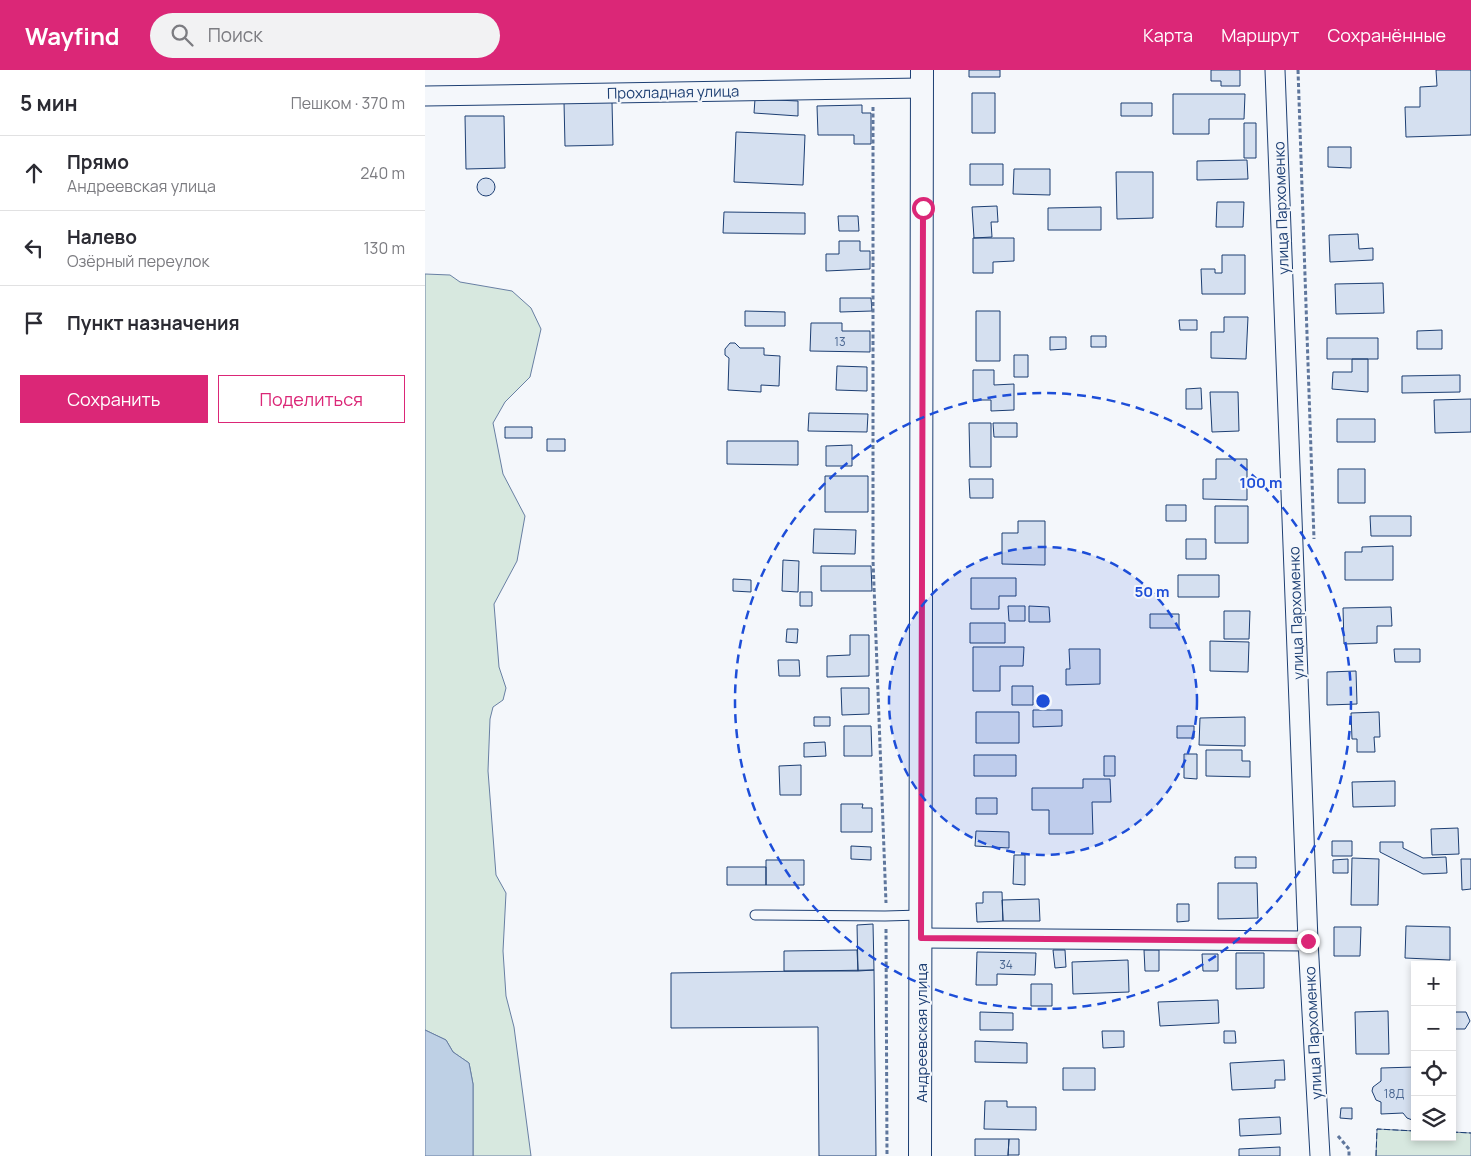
<!DOCTYPE html>
<html lang="ru">
<meta charset="utf-8">
<style>
body{margin:0;font-family:Manrope,sans-serif;background:#f2f2f3;color:#2b2b33}
.controls{position:absolute;right:15px;bottom:15px;display:grid;overflow:hidden;border-radius:0px;box-shadow:0 2px 8px #0003}
.controls button{width:45px;height:45px;display:grid;place-items:center;padding:0;border:0;border-bottom:1px solid #e1e1e2;background:#fff;color:#2b2b33;font:25px sans-serif}
.stop{position:absolute;width:15px;height:15px;margin:-11px;border:4px solid #db2777;border-radius:50%;background:#fff}
.stop.end{background:#db2777;border-color:#fff;box-shadow:0 1px 5px #0008}
.list{margin:0;padding:0;list-style:none}
h2{display:flex;justify-content:space-between;align-items:center;height:65px;margin:0;padding:0 20px;font-size:21px}
h2 small{font-size:16px;font-weight:400;color:#7c7c81}
.list li{display:grid;grid-template-columns:32px 1fr auto;gap:15px;align-items:center;box-sizing:border-box;height:75px;padding:0 20px;border-top:1px solid #e1e1e2}
.list b{display:block;font-size:19px;white-space:nowrap}
.list p{margin:0;font-size:16px;white-space:nowrap;color:#7c7c81}
.list em{font-size:16px;font-style:normal;color:#7c7c81}
.actions{display:flex;gap:10px;padding:15px 20px}
.actions a{flex:1;padding:11px 0;border:1px solid #db2777;border-radius:0px;text-align:center;font-size:18px;color:#db2777}
.actions .main{background:#db2777;color:#fff}
.icon{flex:none;width:28px;height:28px;fill:none;stroke:currentColor;stroke-width:2;stroke-linecap:round;stroke-linejoin:round}
.map{position:relative;flex:none;width:1046px;height:1086px;overflow:hidden}
header{display:flex;align-items:center;gap:30px;box-sizing:border-box;height:70px;padding:0 25px;background:#db2777;color:#fff}
header strong{font-size:24px}
nav{display:flex;gap:28px;margin-inline-start:auto;font-size:18px}
.search{width:350px;height:45px;background:#f2f2f3;display:flex;align-items:center;gap:12px;box-sizing:border-box;padding:0 18px;border-radius:28px;color:#7c7c81;font-size:19px}
main{display:flex}
aside{flex:1;background:#fff}
.map>svg:first-child{display:block}
.green{fill:#d7e8df;stroke:#687fa3}
.water{fill:#bed0e5;stroke:#687fa3}
.building{fill:#d5e0f0;stroke:#1d3f73}
.lines{fill:none;stroke-linecap:round;stroke-linejoin:round}
.service-casing{stroke:#1d3f73;stroke-width:11}
.minor-casing{stroke:#1d3f73;stroke-width:21}
.tertiary-casing{stroke:#1d3f73;stroke-width:24}
.path{stroke:#5e769c;stroke-width:3;stroke-dasharray:4 2.5;stroke-linecap:butt}
.service{stroke:#f4f7fb;stroke-width:9}
.minor{stroke:#f4f7fb;stroke-width:19}
.tertiary{stroke:#f4f7fb;stroke-width:22}
.fence{stroke:#1d3f73;stroke-width:1;stroke-dasharray:6 2.5;stroke-linecap:butt}
.route{stroke:#db2777;stroke-width:6}
.ring{fill:none;stroke:#1d4ed8;stroke-width:2.5;stroke-dasharray:9 6}
.labels{text-anchor:middle;dominant-baseline:central;stroke-width:4;stroke-linejoin:round;paint-order:stroke}
.number-label{font-size:12px;fill:#4b6792}
.street-label{font-size:15px;fill:#1d3f73;stroke:#f4f7fb}
.centre{fill:#1d4ed8;stroke:#f4f7fb;stroke-width:2.5}
.ring-label{font-size:15px;text-anchor:middle;font-weight:bold;fill:#1d4ed8;stroke:#f4f7fb;stroke-width:4;stroke-linejoin:round;paint-order:stroke}
</style>
<header>
<strong>Wayfind</strong>
<div class="search"><svg class="icon" aria-label="search" viewBox="0 0 24 24"><circle cx="10" cy="10" r="6"/><path d="M15 15l6 6"/></svg>Поиск</div>
<nav><a>Карта</a><a>Маршрут</a><a>Сохранённые</a></nav>
</header>
<main>
<aside>
<h2>5 мин<small>Пешком · 370 m</small></h2>
<ul class="list">
<li><svg class="icon" aria-label="ahead" viewBox="0 0 24 24"><path d="M12 20V5M6 11l6-6 6 6"/></svg><div><b>Прямо</b><p>Андреевская улица</p></div><em>240 m</em></li>
<li><svg class="icon" aria-label="left" viewBox="0 0 24 24"><path d="M17 20v-9H6M10 6l-5 5 5 5"/></svg><div><b>Налево</b><p>Озёрный переулок</p></div><em>130 m</em></li>
<li><svg class="icon" aria-label="arrive" viewBox="0 0 24 24"><path d="M6 21V4h12l-3 4 3 4H6"/></svg><div><b>Пункт назначения</b></div></li>
</ul>
<div class="actions"><a class="main">Сохранить</a><a>Поделиться</a></div>
</aside>
<div class="map">
<svg width="1046" height="1086" viewBox="0 0 1046 1086">
<rect width="100%" height="100%" fill="#f4f7fb"/>
<path class="green" d="M 0,204 L 25,205 L 35,212 L 87,221 L 106,238 L 116,259 L 105,307 L 80,332 L 68,353 L 78,404 L 100,446 L 92,491 L 69,534 L 74,597 L 81,618 L 78,630 L 68,637 L 65,649 L 63,701 L 71,805 L 81,823 L 78,881 L 81,926 L 89,957 L 106,1086 L 48,1086 L 48,1014 L 44,993 L 28,982 L 21,970 L 0,960 Z
M 952,1059 L 990,1061 L 990,1067 L 1027,1067 L 1027,1062 L 1046,1063 L 1046,1086 L 951,1086 Z"/>
<path class="water" d="M 0,960 L 21,970 L 28,982 L 44,993 L 48,1014 L 48,1086 L 0,1086 Z"/>
<path class="building" d="M 544,0 L 575,0 L 575,7 L 544,7 Z
M 786,0 L 815,0 L 815,16 L 796,16 L 796,11 L 786,11 Z
M 1011,0 L 1046,0 L 1046,65 L 981,67 L 980,37 L 995,37 L 995,17 L 1012,16 Z
M 547,23 L 570,23 L 570,63 L 547,63 Z
M 748,24 L 820,24 L 819,49 L 784,49 L 784,64 L 748,64 Z
M 330,29 L 373,31 L 373,46 L 329,43 Z
M 139,32 L 187,32 L 188,75 L 140,76 Z
M 696,33 L 727,33 L 727,46 L 696,46 Z
M 437,35 L 437,43 L 446,43 L 446,74 L 429,74 L 429,65 L 393,65 L 392,36 Z
M 40,46 L 79,46 L 80,98 L 41,99 Z
M 819,53 L 831,53 L 831,88 L 819,88 Z
M 311,62 L 380,65 L 378,115 L 309,112 Z
M 903,77 L 926,77 L 926,98 L 903,97 Z
M 822,90 L 823,109 L 772,110 L 772,91 Z
M 545,94 L 578,94 L 578,115 L 545,115 Z
M 589,99 L 625,99 L 625,125 L 588,124 Z
M 691,102 L 728,102 L 728,148 L 692,149 Z
M52 117a9 9 0 1 1 18 0a9 9 0 1 1-18 0Z
M 792,132 L 819,132 L 818,157 L 791,157 Z
M 572,136 L 573,152 L 566,152 L 567,167 L 549,168 L 547,137 Z
M 676,137 L 676,160 L 623,160 L 623,138 Z
M 299,142 L 380,143 L 380,164 L 298,163 Z
M 413,146 L 433,146 L 434,161 L 414,161 Z
M 933,164 L 934,179 L 948,178 L 948,190 L 905,192 L 904,165 Z
M 548,168 L 589,168 L 589,191 L 568,192 L 568,203 L 548,203 Z
M 414,171 L 435,171 L 435,181 L 445,181 L 445,199 L 401,201 L 401,184 L 414,184 Z
M 797,185 L 820,185 L 820,224 L 777,224 L 776,199 L 790,199 L 790,203 L 797,203 Z
M 958,213 L 959,243 L 911,244 L 910,214 Z
M 415,228 L 446,228 L 447,241 L 415,242 Z
M 320,241 L 360,242 L 360,256 L 320,256 Z
M 551,241 L 575,241 L 575,291 L 551,291 Z
M 799,247 L 823,247 L 821,289 L 786,288 L 786,262 L 799,262 Z
M 754,250 L 772,250 L 772,260 L 755,260 Z
M 386,253 L 417,253 L 417,261 L 445,261 L 445,282 L 385,281 Z
M 1017,260 L 1017,279 L 992,279 L 992,261 Z
M 666,266 L 681,266 L 681,277 L 666,277 Z
M 625,267 L 641,267 L 641,279 L 625,280 Z
M 902,268 L 953,268 L 953,289 L 902,289 Z
M 305,273 L 310,273 L 315,278 L 339,278 L 339,285 L 355,286 L 354,316 L 336,315 L 336,322 L 303,320 L 304,288 L 300,285 L 300,279 Z
M 589,285 L 603,285 L 603,307 L 589,307 Z
M 927,289 L 943,289 L 943,322 L 907,319 L 908,302 L 927,302 Z
M 412,296 L 442,297 L 442,321 L 411,320 Z
M 548,300 L 569,300 L 569,315 L 589,314 L 589,340 L 566,341 L 566,330 L 548,330 Z
M 1035,305 L 1035,322 L 977,323 L 977,306 Z
M 776,318 L 777,339 L 761,339 L 761,319 Z
M 785,322 L 813,322 L 814,361 L 787,362 Z
M 1046,329 L 1046,362 L 1010,363 L 1009,330 Z
M 384,343 L 443,344 L 442,362 L 383,361 Z
M 912,349 L 950,349 L 950,372 L 912,372 Z
M 544,353 L 566,353 L 566,397 L 545,397 Z
M 568,353 L 592,353 L 592,367 L 569,367 Z
M 80,357 L 107,357 L 107,368 L 80,368 Z
M 122,369 L 140,369 L 140,381 L 122,381 Z
M 302,371 L 373,371 L 373,395 L 302,394 Z
M 427,375 L 427,396 L 401,396 L 401,376 Z
M 791,389 L 822,389 L 822,430 L 778,429 L 778,409 L 791,409 Z
M 913,399 L 940,399 L 940,433 L 913,433 Z
M 400,406 L 443,406 L 443,442 L 400,442 Z
M 544,409 L 568,409 L 568,428 L 545,428 Z
M 741,435 L 761,435 L 761,451 L 741,451 Z
M 790,436 L 823,436 L 823,473 L 790,473 Z
M 945,446 L 986,446 L 986,466 L 946,466 Z
M 593,451 L 620,451 L 620,495 L 577,494 L 577,463 L 593,463 Z
M 389,459 L 431,460 L 430,484 L 388,483 Z
M 761,469 L 781,469 L 781,489 L 761,489 Z
M 968,476 L 968,510 L 920,510 L 920,482 L 937,482 L 937,477 Z
M 358,490 L 374,491 L 373,522 L 357,521 Z
M 396,496 L 446,496 L 447,521 L 396,521 Z
M 753,505 L 794,505 L 794,527 L 753,527 Z
M 546,508 L 591,508 L 591,526 L 574,526 L 574,539 L 546,539 Z
M 308,509 L 326,510 L 326,522 L 308,521 Z
M 375,522 L 387,522 L 387,536 L 375,536 Z
M 583,536 L 600,536 L 600,551 L 584,551 Z
M 604,536 L 624,537 L 625,552 L 604,552 Z
M 966,537 L 967,556 L 952,556 L 952,573 L 919,574 L 918,538 Z
M 799,541 L 825,541 L 824,569 L 799,569 Z
M 725,544 L 754,544 L 754,558 L 725,558 Z
M 545,553 L 580,553 L 580,573 L 545,573 Z
M 362,559 L 373,559 L 372,573 L 361,572 Z
M 425,565 L 444,565 L 444,606 L 402,607 L 402,586 L 425,585 Z
M 785,571 L 824,572 L 823,602 L 785,601 Z
M 548,577 L 599,577 L 598,596 L 575,596 L 575,621 L 548,621 Z
M 644,579 L 675,579 L 675,614 L 641,615 L 641,599 L 645,599 Z
M 969,579 L 995,579 L 995,592 L 970,592 Z
M 353,590 L 374,590 L 375,606 L 354,606 Z
M 931,601 L 932,634 L 902,635 L 902,602 Z
M 587,616 L 608,616 L 608,635 L 587,635 Z
M 416,618 L 444,618 L 444,644 L 417,645 Z
M 608,640 L 637,640 L 637,656 L 608,657 Z
M 551,642 L 594,642 L 594,673 L 551,673 Z
M 954,642 L 955,667 L 949,667 L 950,682 L 932,682 L 932,669 L 927,669 L 926,643 Z
M 389,647 L 405,647 L 405,656 L 389,656 Z
M 820,647 L 820,676 L 774,675 L 775,648 Z
M 419,656 L 446,656 L 447,686 L 419,686 Z
M 752,656 L 769,656 L 769,668 L 752,668 Z
M 400,672 L 401,686 L 379,687 L 379,673 Z
M 781,680 L 817,680 L 817,691 L 825,691 L 825,707 L 781,706 Z
M 759,684 L 772,684 L 772,709 L 759,708 Z
M 549,685 L 591,685 L 591,706 L 549,706 Z
M 679,686 L 690,686 L 690,706 L 679,706 Z
M 376,695 L 376,725 L 355,725 L 354,696 Z
M 658,709 L 685,709 L 686,732 L 667,732 L 668,764 L 624,764 L 624,740 L 607,740 L 607,718 L 658,718 Z
M 970,711 L 970,736 L 928,737 L 927,712 Z
M 551,728 L 572,728 L 572,744 L 551,744 Z
M 416,734 L 438,734 L 437,738 L 447,738 L 447,762 L 416,762 Z
M 1033,758 L 1034,784 L 1007,785 L 1006,759 Z
M 551,761 L 584,762 L 584,778 L 550,776 Z
M 907,771 L 927,771 L 927,786 L 907,786 Z
M 955,772 L 978,772 L 978,778 L 998,788 L 1021,787 L 1022,803 L 998,804 L 955,782 Z
M 426,776 L 446,777 L 446,790 L 426,789 Z
M 589,785 L 600,785 L 600,815 L 588,814 Z
M 810,787 L 831,787 L 831,798 L 810,798 Z
M 927,788 L 954,789 L 953,835 L 926,835 Z
M 923,789 L 923,803 L 908,803 L 908,790 Z
M 1036,789 L 1046,789 L 1046,819 L 1037,820 Z
M 341,790 L 379,790 L 379,815 L 341,815 Z
M 302,797 L 341,797 L 341,815 L 302,815 Z
M 793,813 L 832,813 L 833,848 L 793,849 Z
M 558,822 L 577,822 L 578,851 L 552,852 L 551,833 L 558,833 Z
M 614,829 L 615,851 L 578,851 L 577,830 Z
M 752,834 L 764,834 L 764,851 L 752,852 Z
M 448,854 L 449,900 L 433,901 L 432,855 Z
M 981,856 L 1025,857 L 1025,890 L 980,888 Z
M 909,857 L 936,857 L 935,886 L 909,886 Z
M 432,880 L 433,901 L 359,901 L 359,881 Z
M 628,880 L 640,880 L 641,897 L 630,898 Z
M 719,880 L 734,880 L 734,901 L 720,901 Z
M 552,882 L 611,883 L 610,905 L 572,904 L 572,915 L 551,915 Z
M 811,883 L 839,883 L 839,918 L 811,919 Z
M 777,884 L 793,884 L 793,901 L 778,901 Z
M 703,890 L 704,922 L 648,924 L 647,892 Z
M 449,900 L 451,1086 L 394,1086 L 393,957 L 246,958 L 246,903 Z
M 606,914 L 627,914 L 627,936 L 606,936 Z
M 793,930 L 794,953 L 735,956 L 733,932 Z
M 963,941 L 964,984 L 931,984 L 930,942 Z
M 555,942 L 588,943 L 588,960 L 555,960 Z
M 1031,942 L 1041,942 L 1045,951 L 1040,959 L 1030,959 L 1027,947 Z
M 677,961 L 699,961 L 699,977 L 678,978 Z
M 799,961 L 810,961 L 811,973 L 799,973 Z
M 550,971 L 602,973 L 602,993 L 550,992 Z
M 859,990 L 860,1010 L 850,1010 L 850,1018 L 807,1020 L 805,993 Z
M 990,997 L 990,1051 L 982,1048 L 978,1043 L 956,1044 L 956,1032 L 951,1030 L 947,1021 L 948,1017 L 956,1011 L 956,998 Z
M 638,998 L 670,998 L 670,1020 L 638,1020 Z
M 560,1031 L 582,1031 L 582,1037 L 611,1037 L 611,1060 L 559,1059 Z
M 916,1038 L 927,1038 L 927,1049 L 915,1048 Z
M 855,1047 L 856,1064 L 815,1066 L 814,1049 Z
M 550,1069 L 584,1069 L 583,1086 L 550,1086 Z
M 584,1069 L 594,1069 L 594,1085 L 583,1085 Z
M 855,1077 L 855,1086 L 814,1086 L 814,1079 Z"/>
<g class="lines">
<g class="service-casing">
<path id="service" d="M 330,845 L 460,846 L 496,845"/>
</g>
<g class="minor-casing">
<path id="minor" d="M 850,0 L 883,871 L 895,1086
M 0,26 L 496,18
M 496,868 L 883,871"/>
</g>
<g class="tertiary-casing">
<path id="tertiary" d="M 495,1086 L 497,0"/>
</g>
<path class="path" d="M 873,0 L 889,469
M 448,37 L 448,490 L 461,833
M 461,859 L 462,1086
M 913,1066 L 924,1079 L 924,1086"/>
<use href="#service" class="service"/>
<use href="#minor" class="minor"/>
<use href="#tertiary" class="tertiary"/>
<path class="fence" d="M 1027,1062 L 1046,1063
M 951,1086 L 952,1059 L 990,1061"/>
</g>
<g class="lines">
<path class="route" d="M 498,138 L 496,868 L 883,871"/>
</g>
<circle cx="618" cy="631" r="154" fill="#1d4ed8" fill-opacity=".12"/>
<g class="ring">
<circle cx="618" cy="631" r="154"/>
<circle cx="618" cy="631" r="308"/>
</g>
<g class="labels">
<g class="number-label">
<text x="415" y="271">13</text>
<text x="581" y="894">34</text>
<text x="969" y="1023">18Д</text>
</g>
<g class="street-label">
<text transform="translate(248 22) rotate(-1)">Прохладная улица</text>
<text transform="translate(856 138) rotate(-92)">улица Пархоменко</text>
<text transform="translate(871 543) rotate(-92)">улица Пархоменко</text>
<text transform="translate(496 963) rotate(-90)">Андреевская улица</text>
<text transform="translate(888 963) rotate(-93)">улица Пархоменко</text>
</g>
</g>
<circle cx="618" cy="631" r="8" class="centre"/>
<g class="ring-label">
<text x="836" y="418">100 m</text>
<text x="727" y="527">50 m</text>
</g>
</svg>
<div class="controls">
<button>+</button>
<button>−</button>
<button><svg class="icon" aria-label="locate" viewBox="0 0 24 24"><circle cx="12" cy="12" r="6"/><path d="M12 2v4M12 18v4M2 12h4M18 12h4"/></svg></button>
<button><svg class="icon" aria-label="layers" viewBox="0 0 24 24"><path d="M12 4l9 5-9 5-9-5zM3 14l9 5 9-5"/></svg></button>
</div>
<div class="stop" style="left:498px;top:138px"></div>
<div class="stop end" style="left:883px;top:871px"></div>
</div>
</main>
